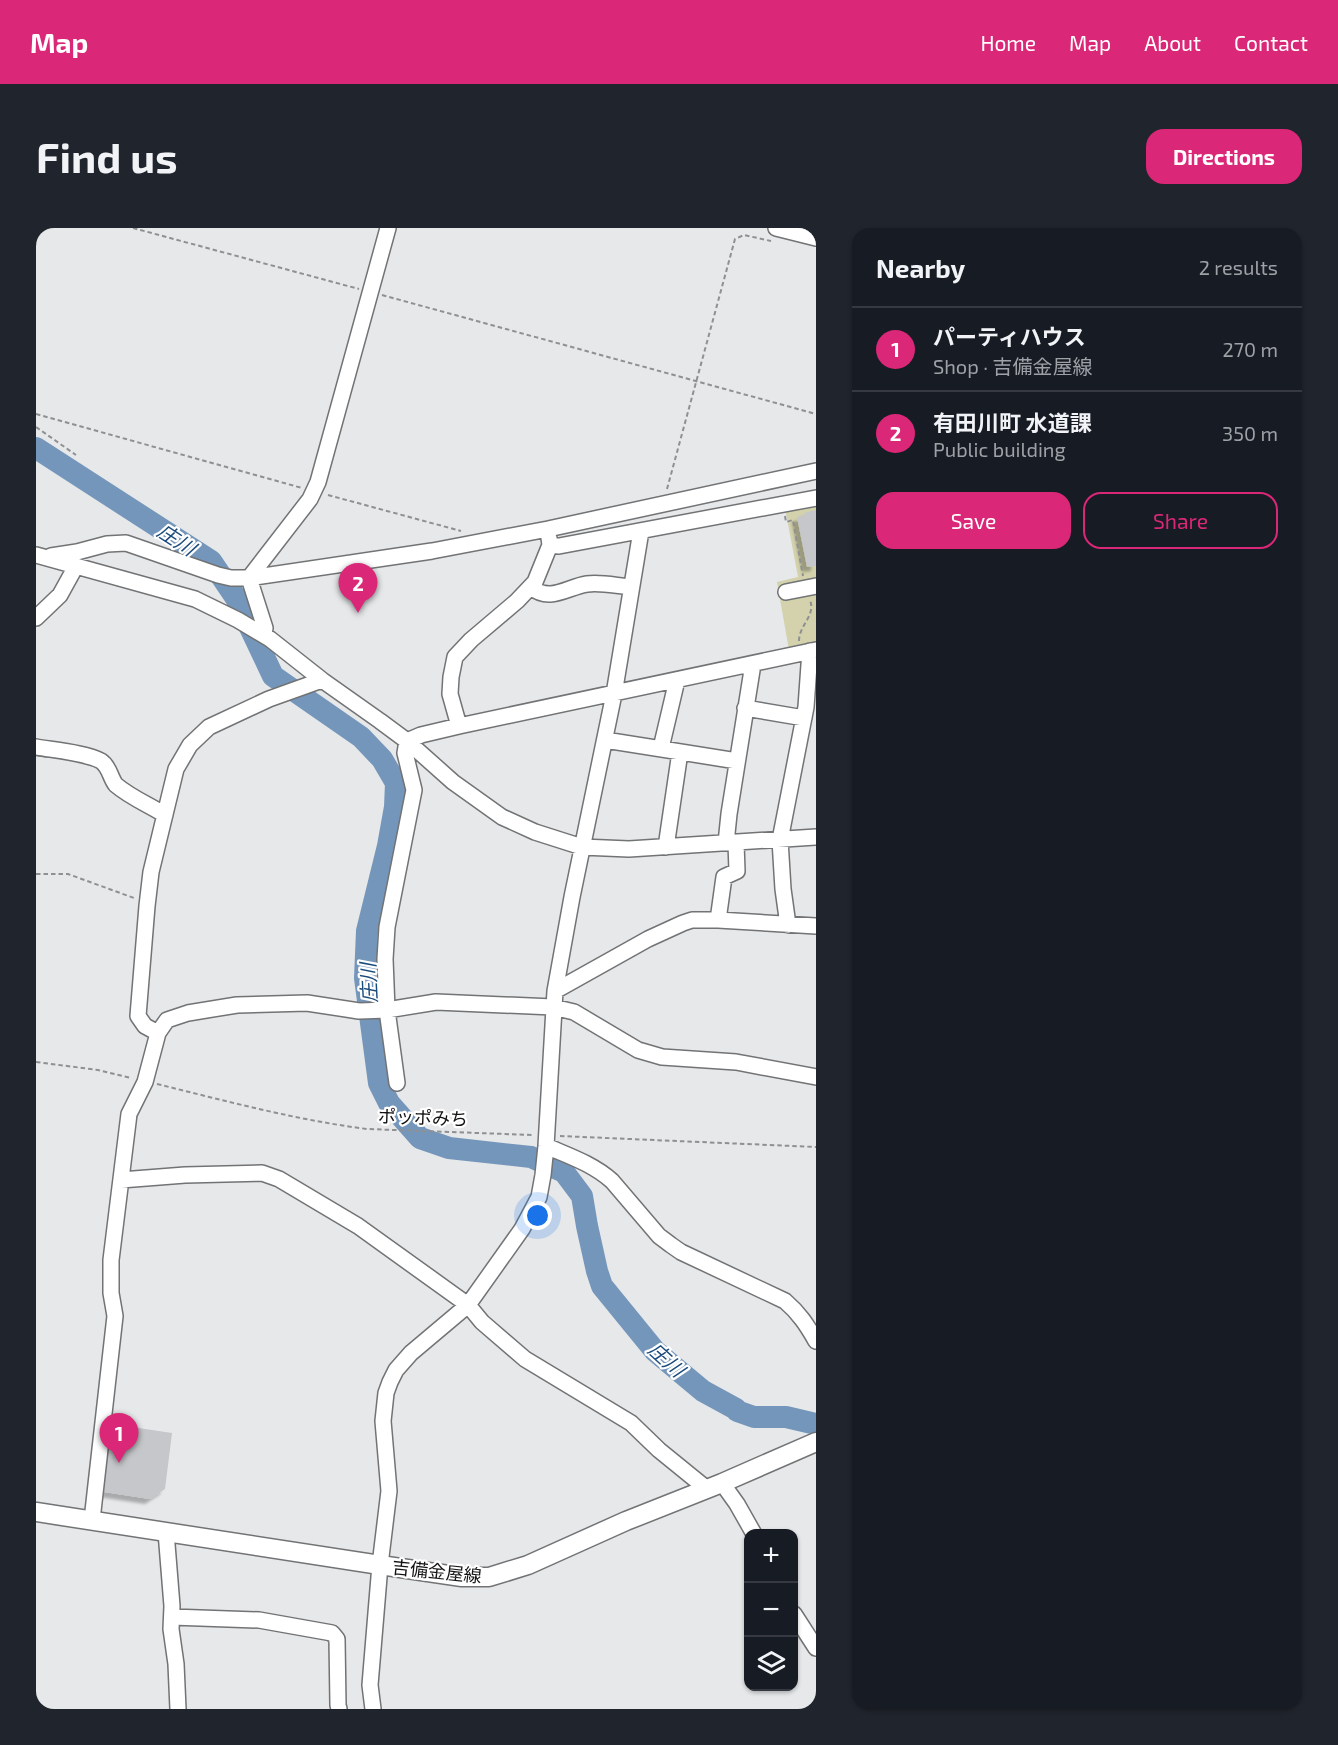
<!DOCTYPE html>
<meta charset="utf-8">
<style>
body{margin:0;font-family:"Exo 2","Noto Sans JP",sans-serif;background:#20242c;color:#f1f3f6}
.controls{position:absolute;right:18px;bottom:18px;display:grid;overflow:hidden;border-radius:12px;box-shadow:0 2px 4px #0004}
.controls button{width:54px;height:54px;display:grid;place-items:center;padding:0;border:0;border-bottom:2px solid #363941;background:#171b24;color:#f1f3f6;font:30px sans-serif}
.you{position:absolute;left:502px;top:988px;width:21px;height:21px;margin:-15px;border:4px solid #fff;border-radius:50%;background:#1a73e8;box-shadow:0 0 0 9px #1a73e833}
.badge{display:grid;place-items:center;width:39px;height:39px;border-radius:50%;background:#db2777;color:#fff;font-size:20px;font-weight:700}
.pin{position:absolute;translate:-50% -50px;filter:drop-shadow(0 2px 3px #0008)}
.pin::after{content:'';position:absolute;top:32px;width:21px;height:18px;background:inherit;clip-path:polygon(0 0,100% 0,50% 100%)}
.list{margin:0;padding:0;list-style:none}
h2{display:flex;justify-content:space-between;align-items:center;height:78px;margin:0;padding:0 24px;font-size:26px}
h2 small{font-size:20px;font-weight:400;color:#9ea1a6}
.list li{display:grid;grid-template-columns:39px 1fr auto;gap:18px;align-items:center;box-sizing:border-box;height:84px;padding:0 24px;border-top:2px solid #363941}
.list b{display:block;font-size:22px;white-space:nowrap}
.list p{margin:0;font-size:20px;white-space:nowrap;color:#9ea1a6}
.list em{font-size:20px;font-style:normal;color:#9ea1a6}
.actions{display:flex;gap:12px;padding:18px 24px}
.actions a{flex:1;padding:14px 0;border:2px solid #db2777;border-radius:18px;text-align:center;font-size:21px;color:#db2777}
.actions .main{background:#db2777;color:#fff}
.icon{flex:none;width:33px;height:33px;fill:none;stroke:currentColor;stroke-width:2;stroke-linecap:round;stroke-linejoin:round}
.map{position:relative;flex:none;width:780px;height:1481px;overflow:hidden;border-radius:18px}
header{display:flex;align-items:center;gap:36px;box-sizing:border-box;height:84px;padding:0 30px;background:#db2777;color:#fff}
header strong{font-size:28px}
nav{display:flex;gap:33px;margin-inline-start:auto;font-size:21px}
.intro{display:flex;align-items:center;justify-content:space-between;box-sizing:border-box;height:144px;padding:0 36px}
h1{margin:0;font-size:42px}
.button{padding:15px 27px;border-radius:18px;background:#db2777;color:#fff;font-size:21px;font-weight:700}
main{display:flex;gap:36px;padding:0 36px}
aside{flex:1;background:#171b24;border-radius:18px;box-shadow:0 2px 4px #0004}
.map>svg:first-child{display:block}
.green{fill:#d3d2ac}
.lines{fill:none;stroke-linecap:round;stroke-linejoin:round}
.river{stroke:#7596bb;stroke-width:22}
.building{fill:#c5c7ca;filter:url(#shadow)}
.minor-casing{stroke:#717375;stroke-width:18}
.major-casing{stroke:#717375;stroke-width:21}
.path{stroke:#8f9091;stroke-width:2;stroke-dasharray:4.5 3;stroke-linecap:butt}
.minor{stroke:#fff;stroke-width:15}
.major{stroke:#fff;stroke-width:18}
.labels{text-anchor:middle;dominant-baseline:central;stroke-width:4.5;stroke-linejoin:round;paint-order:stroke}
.street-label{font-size:18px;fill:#121213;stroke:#fff}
.water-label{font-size:20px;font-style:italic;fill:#1b4b7c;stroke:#fff}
</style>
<header>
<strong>Map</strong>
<nav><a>Home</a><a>Map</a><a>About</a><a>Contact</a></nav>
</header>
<div class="intro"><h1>Find us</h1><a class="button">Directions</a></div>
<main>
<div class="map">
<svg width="780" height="1481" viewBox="0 0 780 1481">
<defs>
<filter id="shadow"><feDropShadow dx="-5" dy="5" stdDeviation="1.5" flood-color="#0004"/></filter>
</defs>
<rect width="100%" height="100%" fill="#e6e8ea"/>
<path class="green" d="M 780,273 L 780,416 L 753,422 L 741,354 L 762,349 L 749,280 Z"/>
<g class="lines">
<path class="river" d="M 0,220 L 175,333 L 200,370 L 237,448 L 325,509 L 346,531 L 360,555 L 359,579 L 352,618 L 331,703 L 329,750 L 343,855 L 353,875 L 384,910 L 413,920 L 495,929 L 528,944 L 546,968 L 551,998 L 561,1043 L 566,1058 L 619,1123 L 667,1163 L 700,1181 L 701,1183 L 718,1189 L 750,1189 L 780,1196"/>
</g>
<path class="building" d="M 780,282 L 780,338 L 771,339 L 761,289 L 769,287 L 768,285 Z
M 69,1195 L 136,1205 L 129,1261 L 114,1271 L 62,1263 Z"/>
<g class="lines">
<g class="minor-casing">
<path id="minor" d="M 740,0 L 780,10
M 514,317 L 523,318 L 780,270
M 0,327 L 159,371 L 202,392 L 234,411 L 286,452 L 344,493 L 371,513 L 417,554 L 466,589 L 499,604 L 546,619 L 593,621 L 780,609
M 15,328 L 41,324 L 71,316 L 90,315 L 182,347 L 195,350 L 213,350 L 396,323 L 512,301 L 780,243
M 495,359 C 514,375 531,359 551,356 C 565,354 581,358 595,359
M 750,364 L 780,358
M 0,390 L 24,367 L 40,338
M 228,407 L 229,400 L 213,350 L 274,271 L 282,254 L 352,0
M 709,480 L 768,490
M 423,498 L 414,466 L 415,449 L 419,429 L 435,412 L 481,373 L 499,354 L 514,317 L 513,310
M 569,512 L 701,533
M 371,513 L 385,507 L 423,498 L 780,422
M 0,519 C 17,522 51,525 65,533 C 74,539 74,550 80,557 C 94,569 113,577 129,587
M 625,520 L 641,452
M 690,615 L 693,586 L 717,436
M 630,619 L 644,524
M 682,692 L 688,649 L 701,643 L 700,615
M 752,697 L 747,661 L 744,612 L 770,479 L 774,423
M 519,763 L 612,711 L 647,695 L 656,692 L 682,692 L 780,698
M 122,805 L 109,798 L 102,788 L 111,678 L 115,644 L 140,541 L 154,517 L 173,499 L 233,471 L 286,452
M 361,855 L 351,782 L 349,731 L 351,699 L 378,562 L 369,525 L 371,513
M 510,918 C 533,928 557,936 576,953 L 623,1008 L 635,1017 L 645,1024 L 749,1073 C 763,1085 771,1097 780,1113
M 85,952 L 149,947 L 226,945 L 243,951 L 322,998 L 432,1077 L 446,1094 L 489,1131 L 595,1195 L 623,1222 L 671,1261
M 686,1255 L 701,1276 L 718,1306
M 56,1292 L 79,1088 L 75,1065 L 75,1032 L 93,886 L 109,854 L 122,805 L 131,792 L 152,785 L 201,777 L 271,775 L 323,783 L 351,782 L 400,774 L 517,779 L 538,784 L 602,822 L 626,829 L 700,834 L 780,849
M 130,1304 L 136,1378 L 135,1401 L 140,1436 L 142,1481
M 758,1386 L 780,1420
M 136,1389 L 223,1392 L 296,1405 L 301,1411 L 302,1477 L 303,1481
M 337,1481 L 334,1457 L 344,1337 L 353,1263 L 347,1193 L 350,1165 L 354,1154 L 360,1142 L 375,1125 L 432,1077 L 486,1001 L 503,969 L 507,947 L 510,918 L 519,763 L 536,669 L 578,466 L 605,303"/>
</g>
<g class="major-casing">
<path id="major" d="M 0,1284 L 344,1337 L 426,1349 L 453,1349 L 492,1337 L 590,1293 L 686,1255 L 780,1214"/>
</g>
<path class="path" d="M 97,0 L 323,61
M 0,1 L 0,0
M 346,67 L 780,186
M 0,186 L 266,260
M 0,199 L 40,227
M 631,261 L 699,11 L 708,7 L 735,13
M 292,267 L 425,303
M 749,288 L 750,294 L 757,292 L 767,348
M 763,413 C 763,397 780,388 774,372
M 0,646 L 32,646 L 98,670
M 0,834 L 62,842 L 95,850
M 121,856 C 190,873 260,892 331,901 L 497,907
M 524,908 L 780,919"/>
<use href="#minor" class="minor"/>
<use href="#major" class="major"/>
</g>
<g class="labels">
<g class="street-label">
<text transform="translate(387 889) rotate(2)">ポッポみち</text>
<text transform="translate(401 1343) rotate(6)">吉備金屋線</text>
</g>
<g class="water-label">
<text transform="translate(141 311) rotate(33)">庄川</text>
<text transform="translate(332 755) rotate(-93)">庄川</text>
<text transform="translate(631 1131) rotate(42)">庄川</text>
</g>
</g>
</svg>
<div class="controls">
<button>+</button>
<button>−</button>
<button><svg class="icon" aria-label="layers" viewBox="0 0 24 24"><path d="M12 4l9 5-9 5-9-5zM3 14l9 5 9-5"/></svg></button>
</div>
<div class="you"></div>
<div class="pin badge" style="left:83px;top:1235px">1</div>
<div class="pin badge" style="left:322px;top:385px">2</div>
</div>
<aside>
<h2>Nearby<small>2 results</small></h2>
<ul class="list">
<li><span class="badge">1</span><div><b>パーティハウス</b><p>Shop · 吉備金屋線</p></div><em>270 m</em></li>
<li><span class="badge">2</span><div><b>有田川町 水道課</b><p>Public building</p></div><em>350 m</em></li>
</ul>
<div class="actions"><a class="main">Save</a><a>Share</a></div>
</aside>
</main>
